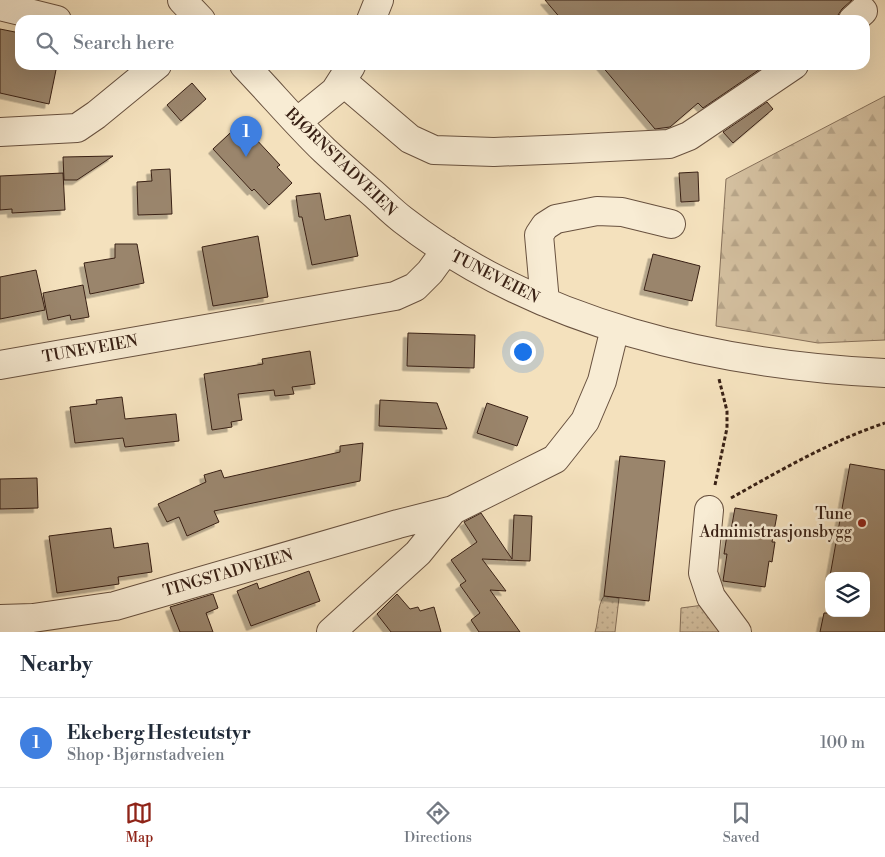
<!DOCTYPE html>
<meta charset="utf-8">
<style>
body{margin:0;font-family:"Libre Bodoni",serif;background:#f6f6f7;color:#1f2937}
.controls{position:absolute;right:15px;bottom:15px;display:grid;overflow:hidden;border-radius:10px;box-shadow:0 5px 20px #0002}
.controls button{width:45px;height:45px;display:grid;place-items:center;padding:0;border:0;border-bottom:1px solid #e0e1e3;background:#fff;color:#1f2937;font:25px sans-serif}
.you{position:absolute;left:522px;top:351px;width:18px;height:18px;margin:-12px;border:4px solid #fff;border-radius:50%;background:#1a73e8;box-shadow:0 0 0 8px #1a73e833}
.badge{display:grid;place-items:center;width:32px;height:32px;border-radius:50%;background:#8f2418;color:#fff;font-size:16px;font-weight:700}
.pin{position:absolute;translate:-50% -41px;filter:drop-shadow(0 1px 2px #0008)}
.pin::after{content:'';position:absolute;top:26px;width:18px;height:15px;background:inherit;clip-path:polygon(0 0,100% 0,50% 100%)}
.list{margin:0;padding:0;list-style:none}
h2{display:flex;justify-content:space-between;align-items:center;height:65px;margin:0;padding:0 20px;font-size:21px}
h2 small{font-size:16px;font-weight:400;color:#747a83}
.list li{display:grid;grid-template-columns:32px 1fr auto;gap:15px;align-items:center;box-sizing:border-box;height:90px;padding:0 20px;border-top:1px solid #e0e1e3}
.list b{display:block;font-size:19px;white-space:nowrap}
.list p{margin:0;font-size:16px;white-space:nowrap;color:#747a83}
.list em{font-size:16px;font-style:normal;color:#747a83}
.icon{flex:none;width:28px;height:28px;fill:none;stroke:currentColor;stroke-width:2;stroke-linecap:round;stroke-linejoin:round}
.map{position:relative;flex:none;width:885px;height:632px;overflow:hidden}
.search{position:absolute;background:#fff;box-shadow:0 5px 20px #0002;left:15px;right:15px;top:15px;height:55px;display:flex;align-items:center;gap:12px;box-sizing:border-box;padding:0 18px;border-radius:15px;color:#747a83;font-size:19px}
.sheet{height:155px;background:#fff}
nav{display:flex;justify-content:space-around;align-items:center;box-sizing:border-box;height:70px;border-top:1px solid #e0e1e3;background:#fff;font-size:14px;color:#747a83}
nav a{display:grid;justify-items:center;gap:2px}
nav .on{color:#8f2418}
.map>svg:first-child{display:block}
.grass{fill:url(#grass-dots);stroke:#86705a}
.forest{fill:url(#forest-firs);stroke:#86705a}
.building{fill:#9a856c;stroke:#392115;filter:url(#shadow)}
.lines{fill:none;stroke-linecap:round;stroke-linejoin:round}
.minor-casing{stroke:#68513f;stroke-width:30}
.path{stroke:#392115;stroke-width:3;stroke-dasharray:4 2.5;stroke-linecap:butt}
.minor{stroke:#f8ecd4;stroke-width:28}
.poi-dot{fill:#8f2418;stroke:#f8ecd4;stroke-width:2}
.labels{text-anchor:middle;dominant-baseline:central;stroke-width:5;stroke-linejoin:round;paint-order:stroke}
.street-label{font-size:16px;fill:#392115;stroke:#f8ecd4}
.poi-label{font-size:16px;fill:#392115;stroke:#f8ecd4;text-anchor:end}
</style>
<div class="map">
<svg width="885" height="632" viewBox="0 0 885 632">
<defs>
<pattern id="grass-dots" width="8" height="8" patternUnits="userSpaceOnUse" patternTransform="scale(1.25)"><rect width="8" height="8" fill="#d4c0a0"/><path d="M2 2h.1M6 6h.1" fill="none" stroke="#b7a589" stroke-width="1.8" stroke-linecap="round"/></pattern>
<pattern id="forest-firs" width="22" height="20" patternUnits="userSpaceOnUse" patternTransform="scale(1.25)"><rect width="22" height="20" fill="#d4c0a0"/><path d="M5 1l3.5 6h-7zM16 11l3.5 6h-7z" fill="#b7a589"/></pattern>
<filter id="shadow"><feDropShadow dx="-4.5" dy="4.5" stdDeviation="0" flood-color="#0004"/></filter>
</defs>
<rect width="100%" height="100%" fill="#f4e1bd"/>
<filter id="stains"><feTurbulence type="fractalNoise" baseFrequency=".004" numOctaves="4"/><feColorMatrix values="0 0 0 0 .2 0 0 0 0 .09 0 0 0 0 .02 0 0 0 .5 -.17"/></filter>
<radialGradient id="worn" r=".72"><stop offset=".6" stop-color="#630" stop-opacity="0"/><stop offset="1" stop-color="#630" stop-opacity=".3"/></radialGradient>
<path class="grass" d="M 604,596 L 619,598 L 615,632 L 595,632 C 599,620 597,606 604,596 Z
M 711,604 L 730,632 L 680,632 L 681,608 Z"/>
<path class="forest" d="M 885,96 L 885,340 L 818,343 L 716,326 L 726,179 Z"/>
<path class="building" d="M 545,0 L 852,0 L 842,9 L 838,15 L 838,20 L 562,20 Z
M 0,29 L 20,33 L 20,65 L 57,65 L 49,104 L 0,93 Z
M 601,65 L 766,65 L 703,108 L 698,103 L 670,127 L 655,129 Z
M 192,83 L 206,99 L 181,121 L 167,105 Z
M 767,102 L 773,109 L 733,143 L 723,132 Z
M 241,123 L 280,165 L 277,167 L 292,183 L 269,205 L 254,189 L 252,191 L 213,149 Z
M 113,156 L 77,180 L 64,180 L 63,157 Z
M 170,169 L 172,214 L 138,215 L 137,182 L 152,181 L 151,170 Z
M 698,172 L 699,201 L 681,202 L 679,173 Z
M 63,173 L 65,210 L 12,213 L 12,209 L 0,210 L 0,176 Z
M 320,193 L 325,220 L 350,215 L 358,256 L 312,265 L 302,217 L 299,217 L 296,196 Z
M 258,236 L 268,297 L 213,306 L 202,247 Z
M 115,244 L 137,244 L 144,283 L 90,294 L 84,263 L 115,258 Z
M 653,254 L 700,266 L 692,301 L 644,290 Z
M 36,270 L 45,310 L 0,319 L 0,277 Z
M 83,285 L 89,317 L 71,320 L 70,315 L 48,320 L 43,293 Z
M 408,333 L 475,335 L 474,368 L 407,366 Z
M 310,351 L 315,384 L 292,387 L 294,394 L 275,396 L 274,390 L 238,394 L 242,420 L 231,422 L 232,427 L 212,430 L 204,374 L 263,364 L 262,359 Z
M 122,397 L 125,419 L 176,414 L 179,441 L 125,447 L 123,438 L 75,443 L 70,407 L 97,404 L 96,400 Z
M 380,400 L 437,403 L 447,429 L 379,426 Z
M 487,403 L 528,417 L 517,446 L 477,433 Z
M 363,443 L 360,481 L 214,511 L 219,522 L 187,536 L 179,517 L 167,522 L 158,504 L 206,482 L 204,475 L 221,470 L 224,478 L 340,452 L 340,446 Z
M 620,456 L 665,461 L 649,601 L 604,596 Z
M 850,464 L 885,470 L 885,632 L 820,632 L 824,613 L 866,613 L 866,576 L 830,576 Z
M 37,478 L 38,508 L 0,509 L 0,479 Z
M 735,508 L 777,515 L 772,542 L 775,542 L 772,562 L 769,561 L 765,587 L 723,581 L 727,554 L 724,554 L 727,535 L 730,536 Z
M 481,513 L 512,559 L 514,515 L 532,516 L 530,561 L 482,559 L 506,591 L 490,590 L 520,632 L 479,632 L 471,620 L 480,613 L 460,585 L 466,581 L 451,560 L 477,542 L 464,522 Z
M 111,528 L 114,548 L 148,543 L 152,572 L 118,577 L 119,584 L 57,593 L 49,536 Z
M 309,571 L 320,601 L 251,626 L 237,591 L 257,583 L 259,589 Z
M 213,594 L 218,608 L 206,613 L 213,632 L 180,632 L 170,607 Z
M 397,594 L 410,609 L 418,607 L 420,611 L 434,607 L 441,632 L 391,632 L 377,614 Z"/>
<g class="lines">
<g class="minor-casing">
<path id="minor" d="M 182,0 L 201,20
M 0,6 L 57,20
M 371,20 L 379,0
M 853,20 L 863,11
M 244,65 C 271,93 296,123 324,150 C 339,164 354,177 369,190 C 381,200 391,211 403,220 C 538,325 718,365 885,373
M 342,81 L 410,139 L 434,150 L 494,152 L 569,149 L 669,144 L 689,136 L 794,65
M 297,122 L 335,91 L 351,66
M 0,132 L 77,128 L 96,115 L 157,65
M 545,302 L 539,235 L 545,226 L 556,219 L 597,211 L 622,212 L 671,224
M 0,365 L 395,296 L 415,287 L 430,272 L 446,250
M 709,510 L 703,573 L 711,597 L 737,632
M 0,619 L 33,618 L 115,606 L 398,524 L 453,510
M 331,632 L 418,553 L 453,510 L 555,459 L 585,421 L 602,381 L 615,328"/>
</g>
<path class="path" d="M 715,485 L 727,428 L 727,411 L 719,379
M 731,498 C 781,470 831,441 885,423"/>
<use href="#minor" class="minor"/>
</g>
<circle class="poi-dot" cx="862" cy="523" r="5"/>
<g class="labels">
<g class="street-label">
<text transform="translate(341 162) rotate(44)">BJØRNSTADVEIEN</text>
<text transform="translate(495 277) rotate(27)">TUNEVEIEN</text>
<text transform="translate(90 349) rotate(-10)">TUNEVEIEN</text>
<text transform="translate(228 573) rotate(-16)">TINGSTADVEIEN</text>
</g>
<g class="poi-label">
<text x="852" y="514">Tune<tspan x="852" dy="18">Administrasjonsbygg</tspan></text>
</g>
</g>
<rect width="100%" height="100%" filter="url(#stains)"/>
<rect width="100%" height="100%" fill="url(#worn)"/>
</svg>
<div class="controls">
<button><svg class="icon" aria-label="layers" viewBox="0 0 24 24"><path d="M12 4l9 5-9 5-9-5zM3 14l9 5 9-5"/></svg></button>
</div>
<div class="you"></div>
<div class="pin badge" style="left:246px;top:157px;background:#3f7fe0">1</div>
<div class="search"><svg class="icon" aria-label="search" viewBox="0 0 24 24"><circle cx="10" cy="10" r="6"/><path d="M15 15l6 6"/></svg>Search here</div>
</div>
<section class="sheet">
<h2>Nearby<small></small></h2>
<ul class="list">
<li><span class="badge" style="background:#3f7fe0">1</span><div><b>Ekeberg Hesteutstyr</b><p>Shop · Bjørnstadveien</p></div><em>100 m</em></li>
</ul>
</section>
<nav>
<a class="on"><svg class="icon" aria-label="map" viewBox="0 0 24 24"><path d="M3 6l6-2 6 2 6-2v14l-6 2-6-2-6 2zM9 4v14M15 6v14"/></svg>Map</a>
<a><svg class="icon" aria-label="directions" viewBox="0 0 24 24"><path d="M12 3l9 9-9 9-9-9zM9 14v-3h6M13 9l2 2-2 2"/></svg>Directions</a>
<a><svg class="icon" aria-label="saved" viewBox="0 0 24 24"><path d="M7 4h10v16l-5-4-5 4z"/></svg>Saved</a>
</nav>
